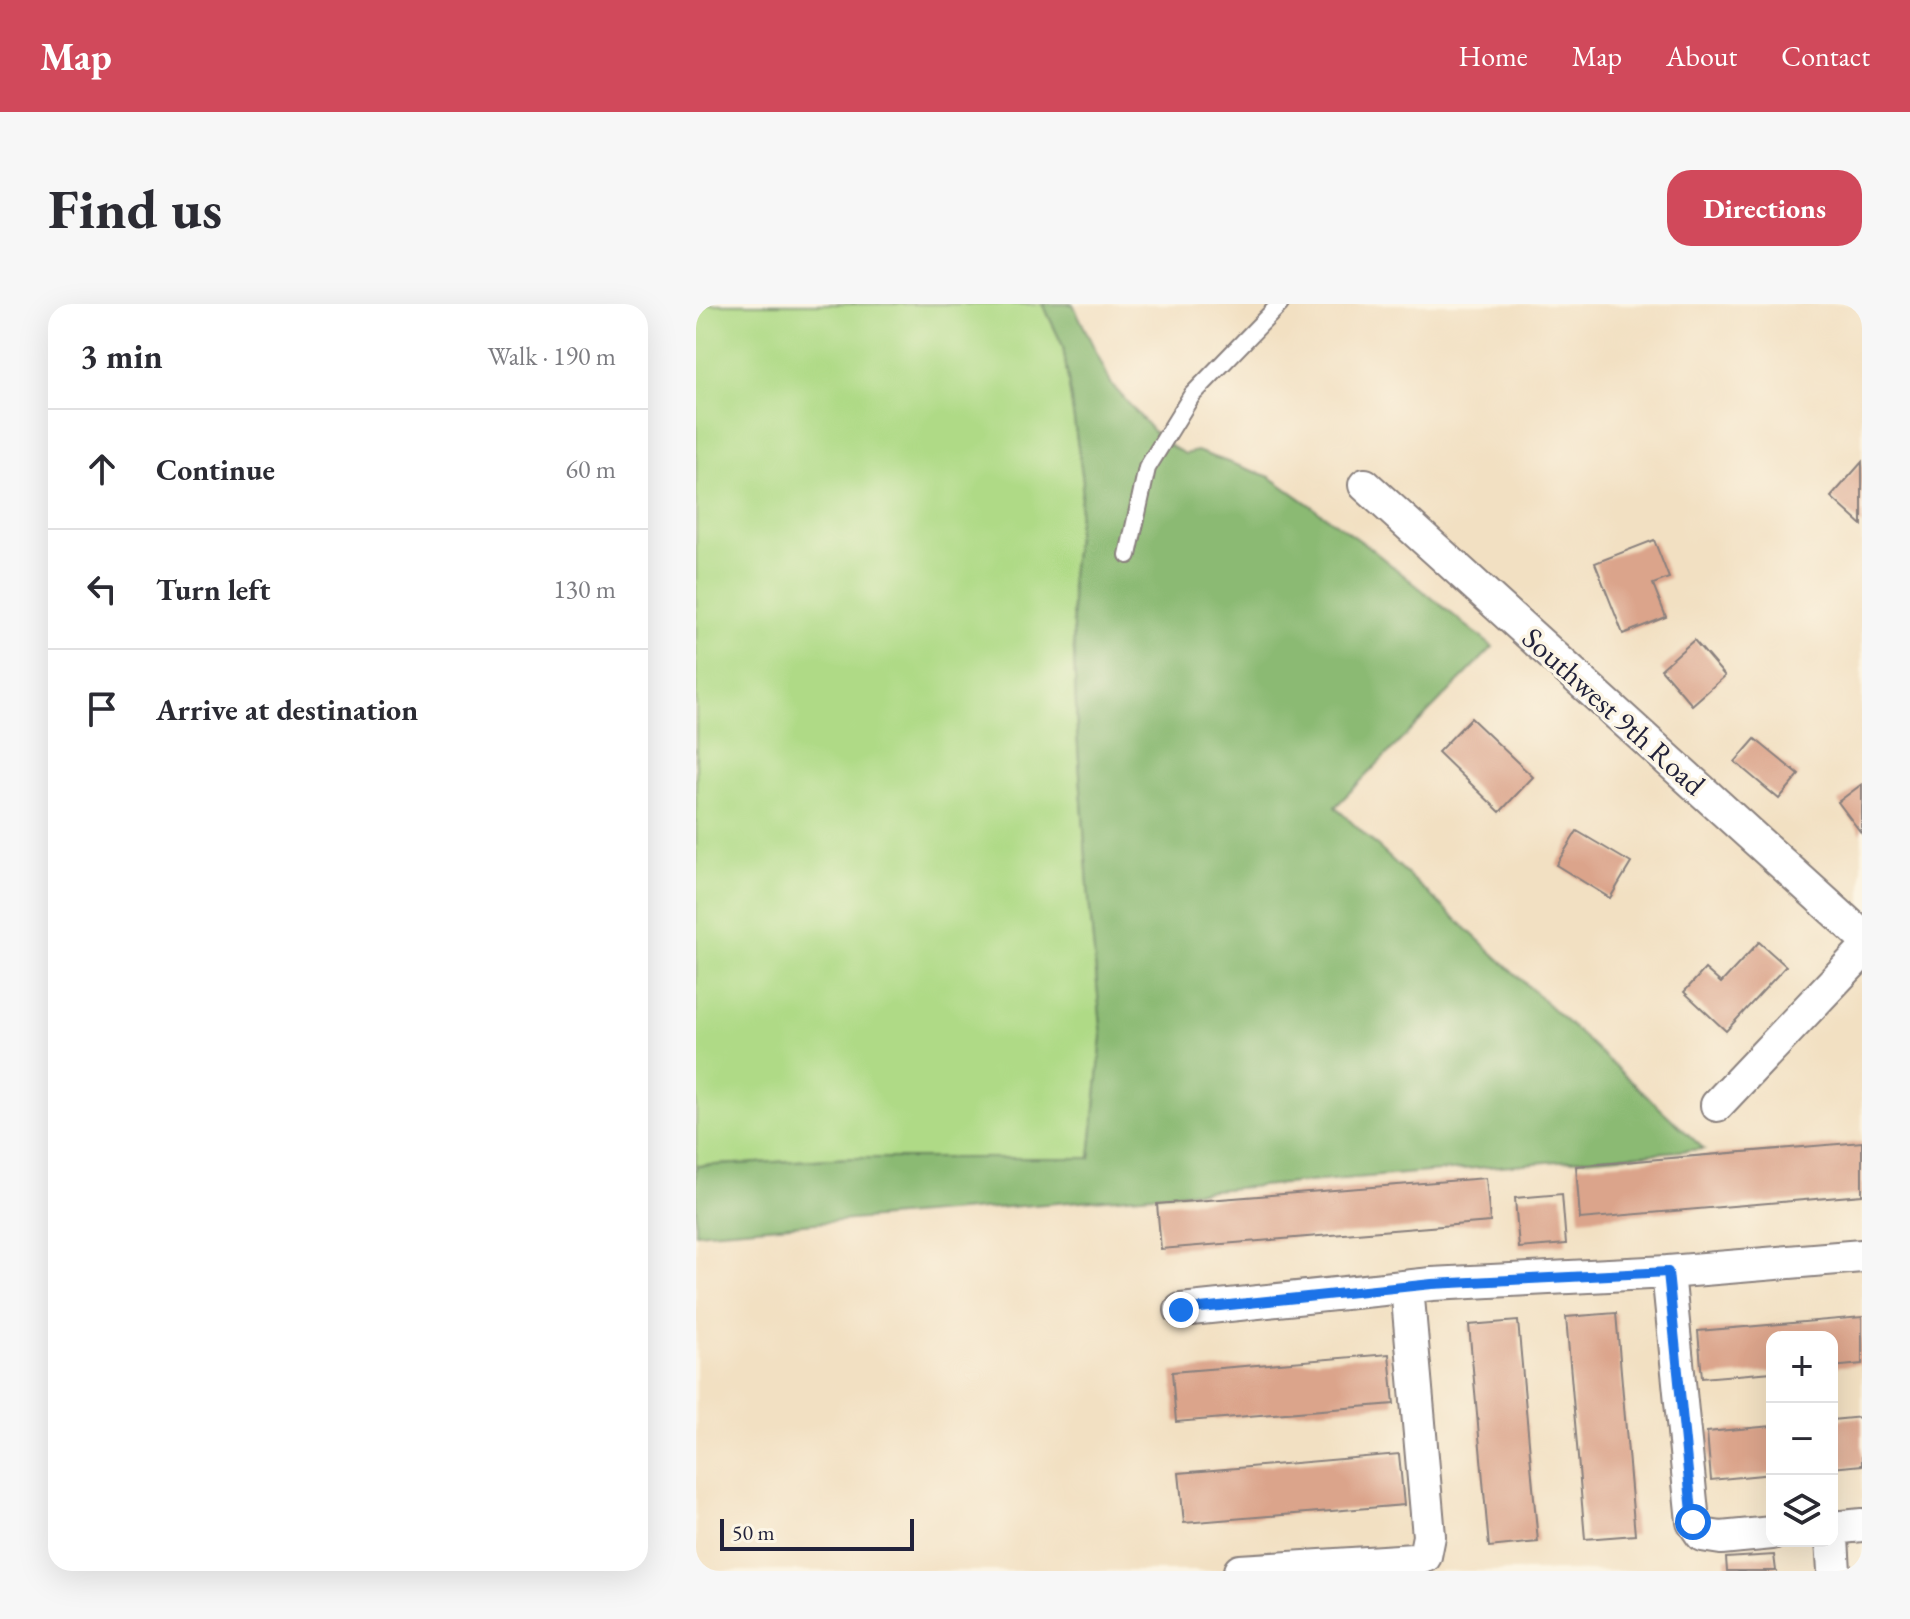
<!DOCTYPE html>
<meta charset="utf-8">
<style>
body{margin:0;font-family:"EB Garamond",serif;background:#f7f7f7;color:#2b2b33}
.controls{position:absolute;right:24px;bottom:24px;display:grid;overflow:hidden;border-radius:16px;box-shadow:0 8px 32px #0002}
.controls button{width:72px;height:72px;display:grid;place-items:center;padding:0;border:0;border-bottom:2px solid #e1e1e2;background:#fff;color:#2b2b33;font:40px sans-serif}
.scale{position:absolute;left:24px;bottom:20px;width:194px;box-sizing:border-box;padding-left:8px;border:4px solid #22223b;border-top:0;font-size:22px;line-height:28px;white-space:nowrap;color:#22223b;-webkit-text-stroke:6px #fcf5e5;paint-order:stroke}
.stop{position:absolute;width:24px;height:24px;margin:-18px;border:6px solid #1a73e8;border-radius:50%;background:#fff}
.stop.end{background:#1a73e8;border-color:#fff;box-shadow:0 2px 8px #0008}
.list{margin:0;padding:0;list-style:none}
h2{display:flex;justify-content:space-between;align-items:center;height:104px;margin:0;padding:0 32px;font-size:34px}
h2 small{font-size:26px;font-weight:400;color:#7c7c81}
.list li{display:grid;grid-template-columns:52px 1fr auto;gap:24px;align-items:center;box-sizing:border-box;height:120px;padding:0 32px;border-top:2px solid #e1e1e2}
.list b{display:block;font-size:30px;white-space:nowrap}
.list em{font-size:26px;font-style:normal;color:#7c7c81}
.icon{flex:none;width:44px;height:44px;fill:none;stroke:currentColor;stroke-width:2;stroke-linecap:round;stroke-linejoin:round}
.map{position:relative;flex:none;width:1166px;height:1267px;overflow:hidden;border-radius:24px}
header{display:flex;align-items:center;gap:48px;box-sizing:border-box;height:112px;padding:0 40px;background:#d1495b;color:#fff}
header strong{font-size:38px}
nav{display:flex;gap:44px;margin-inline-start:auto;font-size:28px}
.intro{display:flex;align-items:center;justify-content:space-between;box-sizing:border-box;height:192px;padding:0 48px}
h1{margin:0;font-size:56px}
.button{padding:20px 36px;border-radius:24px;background:#d1495b;color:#fff;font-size:28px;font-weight:700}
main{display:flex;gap:48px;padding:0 48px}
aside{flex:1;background:#fff;border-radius:24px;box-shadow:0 8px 32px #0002}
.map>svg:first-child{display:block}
.green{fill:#afda86;stroke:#687e60;stroke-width:2}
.forest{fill:#8bba73;stroke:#566e57;stroke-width:2}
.building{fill:#dba48b}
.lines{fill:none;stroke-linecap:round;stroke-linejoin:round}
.service-casing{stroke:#8a817e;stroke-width:20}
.minor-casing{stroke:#8a817e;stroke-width:36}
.service{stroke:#fff;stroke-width:16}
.minor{stroke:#fff;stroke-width:32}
.route{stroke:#1a73e8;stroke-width:10}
.labels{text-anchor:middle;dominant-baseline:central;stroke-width:7;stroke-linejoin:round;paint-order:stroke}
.street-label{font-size:30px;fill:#22223b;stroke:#fcf5e5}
</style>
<header>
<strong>Map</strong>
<nav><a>Home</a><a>Map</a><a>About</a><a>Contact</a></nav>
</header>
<div class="intro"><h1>Find us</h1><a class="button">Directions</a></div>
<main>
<aside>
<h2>3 min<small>Walk · 190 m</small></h2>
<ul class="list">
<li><svg class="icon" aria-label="ahead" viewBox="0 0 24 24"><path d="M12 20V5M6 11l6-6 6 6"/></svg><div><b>Continue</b></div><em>60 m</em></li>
<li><svg class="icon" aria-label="left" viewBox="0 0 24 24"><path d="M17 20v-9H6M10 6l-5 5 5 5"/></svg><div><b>Turn left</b></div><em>130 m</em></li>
<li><svg class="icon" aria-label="arrive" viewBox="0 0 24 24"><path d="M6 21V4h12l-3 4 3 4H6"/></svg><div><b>Arrive at destination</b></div></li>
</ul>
</aside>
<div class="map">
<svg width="1166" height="1267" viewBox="0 0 1166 1267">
<rect width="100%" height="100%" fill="#fcf5e5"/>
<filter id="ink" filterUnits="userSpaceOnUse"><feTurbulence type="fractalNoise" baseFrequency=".0125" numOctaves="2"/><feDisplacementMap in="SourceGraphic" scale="16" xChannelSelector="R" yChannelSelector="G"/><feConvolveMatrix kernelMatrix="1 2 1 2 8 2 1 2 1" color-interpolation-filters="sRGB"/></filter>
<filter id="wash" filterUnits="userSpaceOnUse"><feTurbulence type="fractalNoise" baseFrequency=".006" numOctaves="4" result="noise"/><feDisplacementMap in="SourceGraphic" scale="32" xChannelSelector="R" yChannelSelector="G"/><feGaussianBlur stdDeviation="1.8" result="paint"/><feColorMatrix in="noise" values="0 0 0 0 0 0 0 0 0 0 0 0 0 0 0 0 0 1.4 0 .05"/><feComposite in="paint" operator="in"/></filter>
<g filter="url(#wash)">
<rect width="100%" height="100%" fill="#f2e0c2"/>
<path class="green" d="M 0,0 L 347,0 L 367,42 L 387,177 L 375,272 L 381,429 L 393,595 L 406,733 L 394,854 L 156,854 L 0,862 Z"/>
<path class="forest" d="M 347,0 L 377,0 L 416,81 L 466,137 L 489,150 L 501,147 L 574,173 L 669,240 L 797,343 L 639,503 L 1008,845 L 0,929 L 0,862 L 156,854 L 394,854 L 406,733 L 393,596 L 381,429 L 375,272 L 387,177 L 367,42 Z"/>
<g id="blocks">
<path class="building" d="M 1166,158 L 1166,221 L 1135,193 Z
M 958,236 L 973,274 L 957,280 L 970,313 L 927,330 L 899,259 Z
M 998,336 L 1029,372 L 996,401 L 965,365 Z
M 775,414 L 837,473 L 804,508 L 742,448 Z
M 1059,435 L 1103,471 L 1083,495 L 1039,458 Z
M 1166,480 L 1166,530 L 1142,498 Z
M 881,527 L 935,559 L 914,594 L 860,561 Z
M 1063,638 L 1090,662 L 1030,727 L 988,688 L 1009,665 L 1025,679 Z
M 1166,838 L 1166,891 L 884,915 L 880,862 Z
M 790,874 L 794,918 L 465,945 L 461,900 Z
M 866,890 L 870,940 L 823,944 L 819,894 Z
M 920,1009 L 939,1231 L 889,1235 L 870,1013 Z
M 1166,1013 L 1166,1060 L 1136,1063 L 1136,1033 L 1076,1033 L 1076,1068 L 1006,1074 L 1002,1027 Z
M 822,1017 L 842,1238 L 793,1243 L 773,1021 Z
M 693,1050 L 698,1100 L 480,1118 L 476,1068 Z
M 1166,1113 L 1166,1161 L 1136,1164 L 1136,1116 Z
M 1076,1122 L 1076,1170 L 1015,1176 L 1011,1128 Z
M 703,1150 L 708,1201 L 488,1219 L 483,1169 Z
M 1078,1251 L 1080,1267 L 1031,1267 L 1030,1254 Z"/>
</g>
</g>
<g filter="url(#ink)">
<use href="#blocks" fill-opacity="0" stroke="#8a817e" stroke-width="2"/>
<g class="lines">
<g class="service-casing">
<path id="service" d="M 432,251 L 451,164 L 496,91 L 584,0"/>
</g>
<g class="minor-casing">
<path id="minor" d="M 669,181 L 1166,632
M 1021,801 L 1166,648
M 972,968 L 997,1218 L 1006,1231 L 1025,1234 L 1076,1229
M 485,1006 L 736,980 L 972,968 L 1166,952
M 1136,1224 L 1166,1221
M 1136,1235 L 1138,1267
M 544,1267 L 718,1256 L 729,1252 L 733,1232 L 711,983"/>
</g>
<use href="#service" class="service"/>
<use href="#minor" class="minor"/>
</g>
</g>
<g class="lines" filter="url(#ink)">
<path class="route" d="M 485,1006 L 736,980 L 972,968 L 997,1218"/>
</g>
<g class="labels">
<g class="street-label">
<text transform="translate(918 407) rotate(42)">Southwest 9th Road</text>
</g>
</g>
</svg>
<div class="controls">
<button>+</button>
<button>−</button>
<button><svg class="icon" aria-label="layers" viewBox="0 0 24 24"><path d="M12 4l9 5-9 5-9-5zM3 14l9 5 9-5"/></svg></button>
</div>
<div class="scale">50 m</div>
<div class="stop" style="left:997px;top:1218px"></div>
<div class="stop end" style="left:485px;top:1006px"></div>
</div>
</main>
